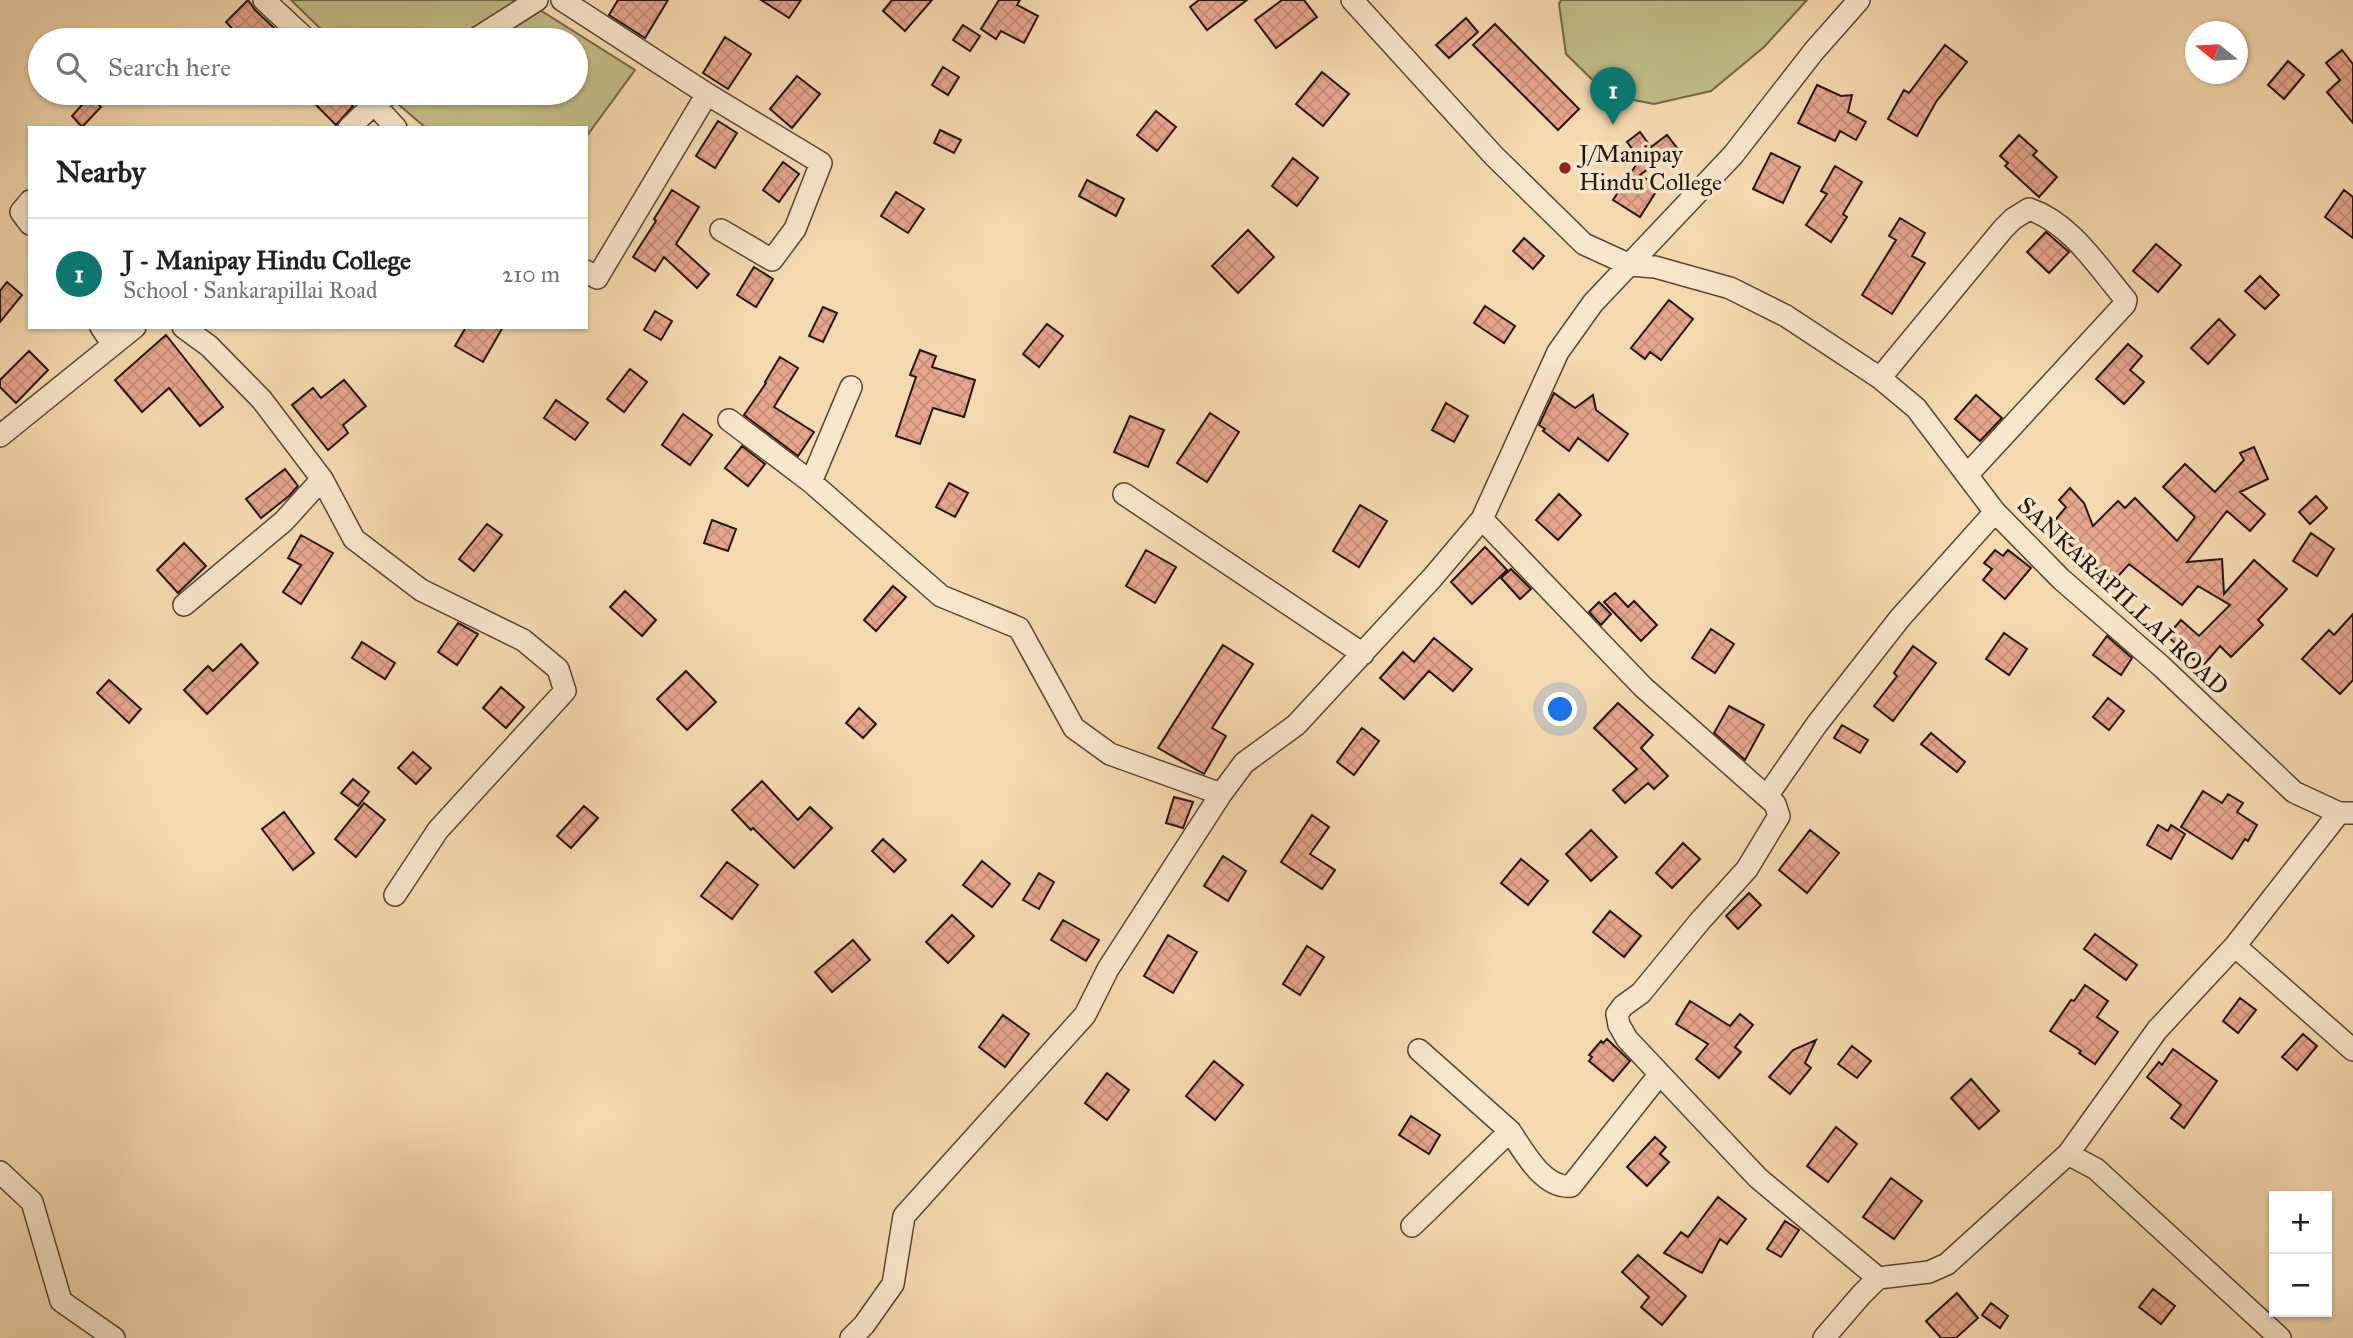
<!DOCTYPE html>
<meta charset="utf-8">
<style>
body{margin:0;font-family:"IM FELL Great Primer",serif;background:#f2f2f2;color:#222}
.controls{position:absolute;right:21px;bottom:21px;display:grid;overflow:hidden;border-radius:0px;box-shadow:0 2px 5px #0004}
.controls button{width:63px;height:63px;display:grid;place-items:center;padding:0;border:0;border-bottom:2px solid #e0e0e0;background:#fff;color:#222;font:35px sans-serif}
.compass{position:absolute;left:2185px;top:21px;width:63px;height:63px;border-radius:50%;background:#fff;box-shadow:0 2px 5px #0004;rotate:288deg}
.you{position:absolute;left:1561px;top:710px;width:24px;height:24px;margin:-18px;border:5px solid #fff;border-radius:50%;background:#1a73e8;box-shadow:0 0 0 10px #1a73e833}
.badge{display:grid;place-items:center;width:46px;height:46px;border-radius:50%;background:#0f766e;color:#fff;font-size:23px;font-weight:700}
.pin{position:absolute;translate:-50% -58px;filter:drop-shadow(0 2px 4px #0008)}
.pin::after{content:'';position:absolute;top:37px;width:24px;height:21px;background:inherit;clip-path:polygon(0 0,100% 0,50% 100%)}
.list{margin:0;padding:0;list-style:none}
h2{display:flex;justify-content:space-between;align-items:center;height:91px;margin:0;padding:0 28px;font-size:30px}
h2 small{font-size:23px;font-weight:400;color:#767676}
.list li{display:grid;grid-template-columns:46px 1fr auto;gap:21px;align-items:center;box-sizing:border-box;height:112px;padding:0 28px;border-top:2px solid #e0e0e0}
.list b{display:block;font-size:26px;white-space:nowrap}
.list p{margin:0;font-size:23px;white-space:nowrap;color:#767676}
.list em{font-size:23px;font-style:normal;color:#767676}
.icon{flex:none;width:38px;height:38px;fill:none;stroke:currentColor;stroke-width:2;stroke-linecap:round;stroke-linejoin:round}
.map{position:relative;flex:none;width:2353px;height:1338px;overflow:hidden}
.search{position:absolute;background:#fff;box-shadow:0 2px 5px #0004;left:28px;top:28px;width:560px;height:77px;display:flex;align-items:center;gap:18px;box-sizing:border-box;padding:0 24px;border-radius:38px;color:#767676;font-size:26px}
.panel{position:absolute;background:#fff;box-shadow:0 2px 5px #0004;left:28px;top:126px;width:560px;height:203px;border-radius:0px}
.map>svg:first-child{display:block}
.pitch{fill:#c2be87;stroke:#746849;stroke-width:2}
.building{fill:url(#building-cross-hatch);stroke:#27130b;stroke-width:2}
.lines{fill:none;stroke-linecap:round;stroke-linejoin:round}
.minor-casing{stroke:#5b4534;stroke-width:24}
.minor{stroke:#f9e7cb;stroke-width:21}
.poi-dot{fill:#8f2418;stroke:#f9e7cb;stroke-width:2.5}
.labels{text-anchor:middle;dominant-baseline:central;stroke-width:7;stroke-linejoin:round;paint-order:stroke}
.poi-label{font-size:24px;fill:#27130b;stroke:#f9e7cb;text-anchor:start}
.street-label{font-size:24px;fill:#27130b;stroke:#f9e7cb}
</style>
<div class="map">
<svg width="2353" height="1338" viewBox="0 0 2353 1338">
<defs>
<pattern id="building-cross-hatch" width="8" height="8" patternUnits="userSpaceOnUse" patternTransform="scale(1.75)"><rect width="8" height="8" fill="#e6a68b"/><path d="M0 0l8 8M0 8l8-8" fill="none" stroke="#c58e77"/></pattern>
</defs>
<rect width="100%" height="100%" fill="#f6daaf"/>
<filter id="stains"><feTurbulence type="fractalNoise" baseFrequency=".00286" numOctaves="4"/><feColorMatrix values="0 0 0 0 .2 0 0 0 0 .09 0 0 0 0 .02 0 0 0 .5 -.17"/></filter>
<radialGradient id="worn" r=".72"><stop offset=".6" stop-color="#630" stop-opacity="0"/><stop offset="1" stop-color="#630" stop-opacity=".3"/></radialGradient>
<path class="pitch" d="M 291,0 L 524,0 L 635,70 L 586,137 L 586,128 L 426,128 L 385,93 L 576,93 L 576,40 L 332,40 Z
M 1561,0 L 1807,0 L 1764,47 L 1711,91 L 1654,104 L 1608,95 L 1566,54 L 1559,4 Z"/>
<path class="building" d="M 248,0 L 255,10 L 287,40 L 243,40 L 226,22 Z
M 618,0 L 668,0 L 645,38 L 609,15 Z
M 761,0 L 801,0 L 789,18 Z
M 892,0 L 932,0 L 905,31 L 883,11 Z
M 999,0 L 1020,0 L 1017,5 L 1038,16 L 1024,43 L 1001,31 L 996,39 L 981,29 Z
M 1199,0 L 1247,0 L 1207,30 L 1190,7 Z
M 1282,0 L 1304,0 L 1317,17 L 1276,48 L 1255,20 Z
M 1466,18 L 1478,32 L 1449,58 L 1436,45 Z
M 1495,24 L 1579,109 L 1558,130 L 1473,45 Z
M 963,25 L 980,36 L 970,51 L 953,40 Z
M 725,37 L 751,54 L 728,89 L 703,73 Z
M 1945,45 L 1967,62 L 1936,102 L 1917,136 L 1888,119 L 1904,90 L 1909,93 Z
M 2342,50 L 2353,64 L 2353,123 L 2327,92 L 2340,80 L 2326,63 Z
M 2288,61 L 2304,75 L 2284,99 L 2268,85 Z
M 943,67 L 959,77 L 948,95 L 932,85 Z
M 1322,72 L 1349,94 L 1323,126 L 1296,104 Z
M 797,76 L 820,94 L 792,128 L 770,109 Z
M 1817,85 L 1841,96 L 1852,95 L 1848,112 L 1866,122 L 1856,140 L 1840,131 L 1835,141 L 1798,123 Z
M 304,93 L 340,93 L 353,106 L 336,125 Z
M 90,96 L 101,107 L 82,127 L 72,116 Z
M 1156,111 L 1176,127 L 1157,151 L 1137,135 Z
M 718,121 L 737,133 L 715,168 L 696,156 Z
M 940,130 L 961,140 L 954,153 L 934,143 Z
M 1640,132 L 1651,147 L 1667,135 L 1677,148 L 1640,175 L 1659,187 L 1640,217 L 1613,200 L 1640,159 L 1627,142 Z
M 2019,135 L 2037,151 L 2033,155 L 2057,177 L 2039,197 L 2005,166 L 2008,163 L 2000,156 Z
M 1771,153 L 1800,167 L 1783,203 L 1753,189 Z
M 1293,158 L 1318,178 L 1297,206 L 1272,186 Z
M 783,162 L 799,174 L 779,202 L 763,190 Z
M 1835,166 L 1862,182 L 1843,214 L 1847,217 L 1831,242 L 1806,225 L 1827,194 L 1821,191 Z
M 1087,180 L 1124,199 L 1116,216 L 1079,196 Z
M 672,190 L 699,207 L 676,244 L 709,274 L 697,288 L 664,257 L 655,271 L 633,257 L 656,221 L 654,219 Z
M 2344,190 L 2353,197 L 2353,238 L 2325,217 Z
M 896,192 L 924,209 L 908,233 L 881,216 Z
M 1900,218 L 1925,233 L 1912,256 L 1925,263 L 1892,314 L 1862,295 L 1896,240 L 1889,236 Z
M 1248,230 L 1274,257 L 1238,293 L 1212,266 Z
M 2046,232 L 2069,252 L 2049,273 L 2027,252 Z
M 1524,238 L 1544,256 L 1533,269 L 1513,251 Z
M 2156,244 L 2181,265 L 2158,292 L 2133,271 Z
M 754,267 L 773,279 L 756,307 L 737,295 Z
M 2260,276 L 2279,295 L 2265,309 L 2245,291 Z
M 7,282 L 22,295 L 0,322 L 0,291 Z
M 1669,300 L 1693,319 L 1661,360 L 1650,352 L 1645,359 L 1631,348 Z
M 1485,306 L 1515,326 L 1504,343 L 1474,323 Z
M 823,307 L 837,313 L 823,342 L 809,336 Z
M 655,311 L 672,321 L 661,340 L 644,330 Z
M 2219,319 L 2235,335 L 2208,364 L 2191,348 Z
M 1047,324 L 1063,336 L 1039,367 L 1023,354 Z
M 466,327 L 503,327 L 483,362 L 455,346 Z
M 166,335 L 223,407 L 200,426 L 169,388 L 142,412 L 115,380 Z
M 2128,344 L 2142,356 L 2130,370 L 2144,382 L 2124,404 L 2096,379 Z
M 920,350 L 936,356 L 932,367 L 975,380 L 964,417 L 933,408 L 920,444 L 896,436 L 916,377 L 910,375 Z
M 29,351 L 48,370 L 16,403 L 0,387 L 0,380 Z
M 780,357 L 798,368 L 774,407 L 814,432 L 798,456 L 744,415 L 766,383 L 765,382 Z
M 630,369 L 647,382 L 624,412 L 607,399 Z
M 344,380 L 366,406 L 343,425 L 348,433 L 328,450 L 292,405 L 313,388 L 321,398 Z
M 1554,393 L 1575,408 L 1593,395 L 1596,410 L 1628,434 L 1608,461 L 1578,438 L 1569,451 L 1543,431 L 1545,429 L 1539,425 Z
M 1976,395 L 2002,418 L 1980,441 L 1955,419 Z
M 556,400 L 588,423 L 575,440 L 544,418 Z
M 1446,403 L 1468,416 L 1454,442 L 1432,430 Z
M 1210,413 L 1239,432 L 1207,482 L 1177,463 Z
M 683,414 L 712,435 L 690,465 L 662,445 Z
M 1130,416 L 1164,430 L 1148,467 L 1114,452 Z
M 742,446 L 765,464 L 748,486 L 725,468 Z
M 2254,447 L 2268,479 L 2240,492 L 2265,514 L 2250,531 L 2227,511 L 2187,562 L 2222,559 L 2224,594 L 2254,560 L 2287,589 L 2258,620 L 2263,625 L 2231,657 L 2220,646 L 2202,667 L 2167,636 L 2181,620 L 2199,636 L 2230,605 L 2198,586 L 2182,605 L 2129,564 L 2112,583 L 2050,526 L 2066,507 L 2059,500 L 2070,488 L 2084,503 L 2093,526 L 2118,501 L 2125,508 L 2135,498 L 2177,541 L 2195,517 L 2163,487 L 2185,464 L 2215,492 L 2244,460 L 2240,453 Z
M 285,469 L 298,486 L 289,496 L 261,518 L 246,499 Z
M 949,483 L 968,493 L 955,517 L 936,507 Z
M 1559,494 L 1581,515 L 1558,540 L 1536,520 Z
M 2316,496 L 2327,508 L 2310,524 L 2299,512 Z
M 1360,505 L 1387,521 L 1359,567 L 1333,551 Z
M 712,520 L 736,529 L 728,551 L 704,543 Z
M 487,524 L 502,535 L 474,571 L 459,559 Z
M 2311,533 L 2334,549 L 2317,576 L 2293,561 Z
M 301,535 L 333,553 L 301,604 L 283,592 L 301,565 L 288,558 Z
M 184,543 L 206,566 L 178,593 L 157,570 Z
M 1485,547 L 1507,570 L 1472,604 L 1451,582 Z
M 1146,550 L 1176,567 L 1155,603 L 1126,586 Z
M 1995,550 L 2003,556 L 2008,550 L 2031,568 L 2005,599 L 1983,580 L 1992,569 L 1984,563 Z
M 1511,569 L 1531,589 L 1520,599 L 1501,578 Z
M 893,586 L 906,597 L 876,631 L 864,620 Z
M 625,591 L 656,620 L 642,636 L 610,607 Z
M 1615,593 L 1628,607 L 1634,601 L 1657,625 L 1641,641 L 1604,602 Z
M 1599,602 L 1611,614 L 1601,625 L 1589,612 Z
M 2353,614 L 2353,680 L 2340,694 L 2302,659 L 2329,630 L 2334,635 Z
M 458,623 L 478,634 L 457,665 L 438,652 Z
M 1711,629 L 1734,644 L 1715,673 L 1692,658 Z
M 2004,633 L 2027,649 L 2009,675 L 1986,659 Z
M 2107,636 L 2132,658 L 2121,675 L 2093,655 Z
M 1434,638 L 1472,669 L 1453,691 L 1429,671 L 1404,699 L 1380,678 L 1403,652 L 1414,662 Z
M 362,642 L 395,663 L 385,679 L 352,658 Z
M 241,644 L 258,663 L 207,714 L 184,690 L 208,666 L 213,671 Z
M 1223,645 L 1253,664 L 1212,728 L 1226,736 L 1204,774 L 1158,748 Z
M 1913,646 L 1936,663 L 1893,721 L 1874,706 L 1897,676 L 1894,673 Z
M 686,671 L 716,702 L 687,730 L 657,699 Z
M 109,680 L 141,709 L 129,723 L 97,693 Z
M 501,687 L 524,707 L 506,728 L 483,708 Z
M 2108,698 L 2124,711 L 2109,730 L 2093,717 Z
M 1618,703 L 1653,735 L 1641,748 L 1668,776 L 1654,789 L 1648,783 L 1625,803 L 1613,790 L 1637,769 L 1594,728 Z
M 1729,706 L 1764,725 L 1745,760 L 1714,733 Z
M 859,708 L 876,724 L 863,738 L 846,723 Z
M 1842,725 L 1868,740 L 1860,753 L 1834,738 Z
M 1362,728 L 1379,741 L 1354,775 L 1337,762 Z
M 1931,733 L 1965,762 L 1957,772 L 1921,744 Z
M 413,752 L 431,768 L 416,784 L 398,768 Z
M 353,779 L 369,792 L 358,806 L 341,793 Z
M 762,781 L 798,820 L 810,807 L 832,828 L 794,868 L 753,828 L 751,830 L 732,810 Z
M 2203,791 L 2222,803 L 2228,794 L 2243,803 L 2237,812 L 2257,825 L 2248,841 L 2245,839 L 2232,859 L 2181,827 Z
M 1174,797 L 1193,802 L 1183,828 L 1166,823 Z
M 364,803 L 385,820 L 356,857 L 335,839 Z
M 584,806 L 598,818 L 571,848 L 557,836 Z
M 284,812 L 314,853 L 293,870 L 262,829 Z
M 1312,815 L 1329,827 L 1310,854 L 1335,870 L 1322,889 L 1281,862 Z
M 2158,825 L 2168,831 L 2171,825 L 2185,834 L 2171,859 L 2147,845 Z
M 1591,830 L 1617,857 L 1591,881 L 1566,854 Z
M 1810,830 L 1839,853 L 1807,893 L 1779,870 Z
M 883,839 L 906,860 L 894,872 L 872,851 Z
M 1683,843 L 1700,859 L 1672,888 L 1656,873 Z
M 1223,856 L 1246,871 L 1228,901 L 1204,886 Z
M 1521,859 L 1548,881 L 1528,905 L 1501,883 Z
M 982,861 L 1010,884 L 992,907 L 963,885 Z
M 727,862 L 758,885 L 732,919 L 701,896 Z
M 1039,873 L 1054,882 L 1039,909 L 1023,900 Z
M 1749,893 L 1761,905 L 1738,929 L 1726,916 Z
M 1610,911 L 1641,936 L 1624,957 L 1593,932 Z
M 952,915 L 974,936 L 948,963 L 926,942 Z
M 1063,920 L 1099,940 L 1086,961 L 1051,940 Z
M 2095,934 L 2137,965 L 2126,980 L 2084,949 Z
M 1168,935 L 1197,952 L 1173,993 L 1144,976 Z
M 853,940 L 870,960 L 832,992 L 815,972 Z
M 1307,946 L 1324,957 L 1300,995 L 1283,984 Z
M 2085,985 L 2108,1001 L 2097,1017 L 2118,1032 L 2095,1064 L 2079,1053 L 2081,1051 L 2050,1031 L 2071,1000 L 2074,1001 Z
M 2240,998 L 2256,1010 L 2238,1033 L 2223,1021 Z
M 1690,1001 L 1730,1026 L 1740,1014 L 1753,1025 L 1735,1047 L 1741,1052 L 1719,1078 L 1696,1059 L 1708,1044 L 1676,1024 Z
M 1003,1015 L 1029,1034 L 1005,1067 L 979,1047 Z
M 2303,1034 L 2317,1046 L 2297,1070 L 2282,1057 Z
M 1607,1039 L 1630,1061 L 1613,1081 L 1589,1061 L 1592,1057 L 1589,1055 L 1601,1041 L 1603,1043 Z
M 1816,1040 L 1805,1063 L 1811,1068 L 1790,1094 L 1769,1077 L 1793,1050 Z
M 1852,1046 L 1871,1061 L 1857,1078 L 1838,1064 Z
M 2173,1049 L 2217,1081 L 2184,1128 L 2171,1118 L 2181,1105 L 2147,1077 L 2159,1062 L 2162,1065 Z
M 1214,1061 L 1243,1085 L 1215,1120 L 1186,1096 Z
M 1107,1073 L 1129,1090 L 1107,1120 L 1085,1103 Z
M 1971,1079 L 1999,1111 L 1979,1129 L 1951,1098 Z
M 1411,1116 L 1440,1135 L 1429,1154 L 1399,1135 Z
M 1836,1127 L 1857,1144 L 1828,1182 L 1807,1166 Z
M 1655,1137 L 1666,1147 L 1660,1154 L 1669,1162 L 1647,1186 L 1627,1167 Z
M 1891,1178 L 1922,1201 L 1894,1239 L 1863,1217 Z
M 1718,1197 L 1746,1219 L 1727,1244 L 1720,1239 L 1702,1273 L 1664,1253 L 1681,1232 L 1688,1237 Z
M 1785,1221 L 1799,1230 L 1781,1257 L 1767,1249 Z
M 1638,1255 L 1686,1296 L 1662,1325 L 1641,1307 L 1649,1297 L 1622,1272 Z
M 2153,1289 L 2175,1306 L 2161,1324 L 2139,1307 Z
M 1957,1293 L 1978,1318 L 1956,1338 L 1941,1338 L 1926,1321 Z
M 1991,1303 L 2008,1316 L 2000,1328 L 1982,1315 Z"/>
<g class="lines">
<g class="minor-casing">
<path id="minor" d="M 264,0 L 307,40
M 562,0 L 707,94 L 821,163 L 795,229 L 772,260 L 721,230
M 1352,0 L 1494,156 L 1584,244 L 1630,265 L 1655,267 L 1730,288 L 1786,316 L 1880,378 L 1916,408 L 1995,512 L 2061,579 L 2161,666 L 2294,792 L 2339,813 L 2353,813
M 474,40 L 537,0
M 364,93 L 396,128
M 349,128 L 375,103 L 391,93
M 30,201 L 21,212 L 30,224
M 586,271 L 597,278 L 707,94
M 101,327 L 113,345
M 183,327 L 209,346 L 262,400 L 322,479 L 354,539 L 421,590 L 523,640 L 558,669 L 565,691 L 438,830 L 395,895
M 1880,378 L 2003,229 L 2013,219 L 2029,209 C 2071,223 2098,267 2126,300 L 2125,304 L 1967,475
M 729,420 L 811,482 L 941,596 L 1019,628 L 1074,728 L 1110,754 L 1221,794
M 0,436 L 135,327
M 811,482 L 851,387
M 1124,494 L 1363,654
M 1482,519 L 1643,687 L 1775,804 L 1779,816 L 1747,869 L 1700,921 L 1641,993 L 1623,1006 L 1617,1014 L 1619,1025 L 1627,1039 L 1758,1178 L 1878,1278
M 184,605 L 284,521 L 322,479
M 1767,796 L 1817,724 L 1900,618 L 1995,512
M 2235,946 L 2353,1050
M 1419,1050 L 1510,1131
M 2068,1154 L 2096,1169 L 2280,1338
M 0,1172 L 32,1202 L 61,1301 L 114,1338
M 1412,1226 L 1510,1131 C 1523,1150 1543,1189 1571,1186 L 1659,1075
M 851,1338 L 864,1325 L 893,1284 L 904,1216 L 1085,1015 L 1108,969 L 1221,794 L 1244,763 L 1296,725 L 1433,577 L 1482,519 L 1558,352 L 1593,303 L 1733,155 L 1814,51 L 1859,0
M 1824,1338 L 1861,1295 L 1878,1278 L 1929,1272 L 1947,1264 L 2068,1154 L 2157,1030 L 2235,946 L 2339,813"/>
</g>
<use href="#minor" class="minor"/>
</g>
<circle class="poi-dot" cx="1565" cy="168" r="7"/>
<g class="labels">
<g class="poi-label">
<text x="1579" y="154">J/Manipay<tspan x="1579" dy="28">Hindu College</tspan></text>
</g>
<g class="street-label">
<text transform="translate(2123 596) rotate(43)">SANKARAPILLAI ROAD</text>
</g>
</g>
<rect width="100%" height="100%" filter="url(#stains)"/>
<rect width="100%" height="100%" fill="url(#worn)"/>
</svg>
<div class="controls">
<button>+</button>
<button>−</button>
</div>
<svg class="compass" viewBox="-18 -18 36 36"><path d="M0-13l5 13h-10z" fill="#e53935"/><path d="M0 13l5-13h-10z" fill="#767676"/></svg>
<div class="you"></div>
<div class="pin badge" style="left:1613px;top:125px">1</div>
<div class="search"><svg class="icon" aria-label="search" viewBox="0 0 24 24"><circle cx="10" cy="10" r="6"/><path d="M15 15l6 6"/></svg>Search here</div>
<section class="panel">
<h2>Nearby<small></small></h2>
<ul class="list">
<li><span class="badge">1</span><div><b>J - Manipay Hindu College</b><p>School · Sankarapillai Road</p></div><em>210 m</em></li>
</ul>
</section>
</div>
